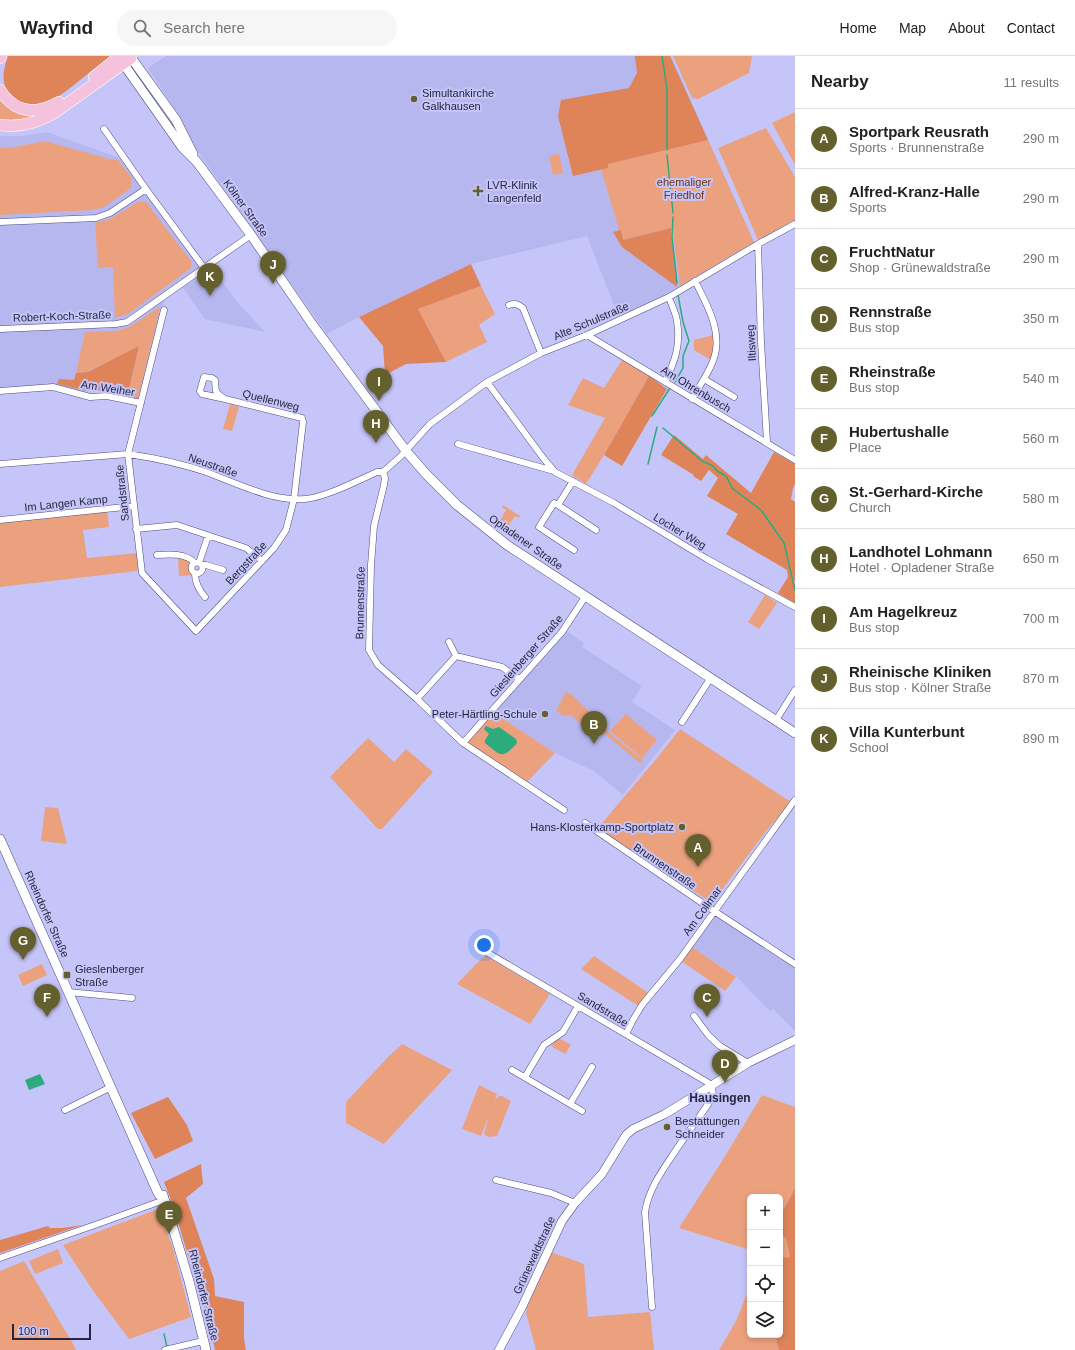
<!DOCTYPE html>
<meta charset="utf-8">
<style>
body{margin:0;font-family:Helvetica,sans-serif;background:#f6f6f6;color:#202124}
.controls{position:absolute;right:12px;bottom:12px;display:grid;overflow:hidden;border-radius:6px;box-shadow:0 2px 6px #0003}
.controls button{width:36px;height:36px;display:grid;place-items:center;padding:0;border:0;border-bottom:1px solid #e0e0e0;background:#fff;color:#202124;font:20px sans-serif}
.scale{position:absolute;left:12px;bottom:10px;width:79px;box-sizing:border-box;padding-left:4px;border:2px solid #27263f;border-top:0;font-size:11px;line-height:14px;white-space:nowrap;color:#27263f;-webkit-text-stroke:3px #c5c5f9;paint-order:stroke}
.you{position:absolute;left:484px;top:889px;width:14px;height:14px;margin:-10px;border:3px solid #fff;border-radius:50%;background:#1a73e8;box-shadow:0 0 0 6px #1a73e833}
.badge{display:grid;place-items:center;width:26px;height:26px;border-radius:50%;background:#64602d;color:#fff;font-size:13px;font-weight:700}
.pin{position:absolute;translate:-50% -33px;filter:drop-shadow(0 1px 2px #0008)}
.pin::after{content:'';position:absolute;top:21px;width:14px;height:12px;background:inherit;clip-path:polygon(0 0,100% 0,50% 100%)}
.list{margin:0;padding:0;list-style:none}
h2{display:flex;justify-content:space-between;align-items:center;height:52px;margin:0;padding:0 16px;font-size:17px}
h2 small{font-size:13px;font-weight:400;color:#757577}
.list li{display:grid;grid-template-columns:26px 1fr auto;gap:12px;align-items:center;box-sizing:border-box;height:60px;padding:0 16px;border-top:1px solid #e0e0e0}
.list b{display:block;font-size:15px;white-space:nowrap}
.list p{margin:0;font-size:13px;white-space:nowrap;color:#757577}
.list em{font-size:13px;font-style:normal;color:#757577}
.icon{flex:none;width:22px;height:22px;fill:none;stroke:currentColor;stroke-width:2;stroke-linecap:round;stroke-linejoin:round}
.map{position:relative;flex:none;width:795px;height:1294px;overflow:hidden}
header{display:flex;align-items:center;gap:24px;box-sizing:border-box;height:56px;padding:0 20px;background:#fff;border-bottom:1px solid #e0e0e0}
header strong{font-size:19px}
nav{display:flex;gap:22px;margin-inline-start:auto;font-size:14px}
.search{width:280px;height:36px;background:#f6f6f6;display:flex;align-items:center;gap:10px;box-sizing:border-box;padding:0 14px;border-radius:22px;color:#757577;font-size:15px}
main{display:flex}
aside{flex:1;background:#fff}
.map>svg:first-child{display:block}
.built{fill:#b7b7ef}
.green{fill:#eca17e}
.forest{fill:#df8359}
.water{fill:#2cab7f}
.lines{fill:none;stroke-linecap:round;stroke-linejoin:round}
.stream{stroke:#2cab7f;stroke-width:1.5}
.minor-casing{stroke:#4f4b83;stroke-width:7}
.tertiary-casing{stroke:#4f4b83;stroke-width:9}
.secondary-casing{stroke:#4f4b83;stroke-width:10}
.motorway-casing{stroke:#fff;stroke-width:12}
.minor{stroke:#fff;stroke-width:6}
.tertiary{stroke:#fff;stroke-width:8}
.secondary{stroke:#fff;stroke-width:9}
.motorway{stroke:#f4c2dd;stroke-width:11}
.poi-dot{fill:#64602d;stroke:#c5c5f9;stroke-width:1.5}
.labels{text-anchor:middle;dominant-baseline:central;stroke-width:4;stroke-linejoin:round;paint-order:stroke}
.poi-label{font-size:11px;fill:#27263f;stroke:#c5c5f9;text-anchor:start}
.park-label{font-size:11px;fill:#703517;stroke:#c5c5f9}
.street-label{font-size:11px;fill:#27263f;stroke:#c5c5f9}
.neighbourhood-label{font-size:12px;font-weight:bold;fill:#27263f;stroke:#c5c5f9}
</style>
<header>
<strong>Wayfind</strong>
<div class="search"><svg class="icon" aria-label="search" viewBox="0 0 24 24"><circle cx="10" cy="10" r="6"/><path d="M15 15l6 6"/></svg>Search here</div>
<nav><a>Home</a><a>Map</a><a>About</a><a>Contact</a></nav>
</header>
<main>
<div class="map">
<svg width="795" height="1294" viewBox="0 0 795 1294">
<rect width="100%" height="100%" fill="#c5c5f9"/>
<path class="built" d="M 166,0 L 671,0 L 754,186 L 661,241 L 619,262 L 587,180 L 471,208 L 359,261 L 327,278 L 194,90 L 181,63 L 148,12 Z
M 47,76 L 125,104 L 203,208 L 167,233 L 139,344 L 89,333 L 88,337 L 53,329 L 0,332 L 0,80 L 23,80 Z
M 212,212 L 238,247 L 265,276 L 205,263 L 183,232 Z
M 564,573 L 584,587 L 582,591 L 642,630 L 632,646 L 675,674 L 623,739 L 594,715 L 555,697 L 493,656 Z
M 715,859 L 795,912 L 795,975 L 773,953 L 770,955 L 737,921 L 692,891 Z"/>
<path class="green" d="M 673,0 L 752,0 L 749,17 L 698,43 L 692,42 Z
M 0,42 L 46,57 C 29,63 18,67 0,64 Z
M 795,56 L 795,109 L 772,67 Z
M 766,72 L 795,121 L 795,164 L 758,184 L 718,92 Z
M 708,84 L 754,186 L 680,230 L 673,176 L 670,172 L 623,184 L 621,174 L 619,174 L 601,113 L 607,112 L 608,108 Z
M 45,85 L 109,103 L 118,104 L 132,122 L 131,132 L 104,151 L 93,154 L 0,159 L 0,92 L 10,92 Z
M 559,98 L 563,117 L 553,119 L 549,100 Z
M 138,146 L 146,146 L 191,205 L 191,212 L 128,258 L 115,262 L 113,211 L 98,212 L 95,167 L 110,163 Z
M 481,230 L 495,258 L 479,269 L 487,286 L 446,306 L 418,253 Z
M 158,252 L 160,253 L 138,343 L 127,341 L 139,291 L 87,316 L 76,317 L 85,276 L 116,275 L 129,271 Z
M 713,279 L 714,293 L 711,304 L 694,294 L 694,284 Z
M 622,304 L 649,320 L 604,399 L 586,428 L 572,419 L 605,362 L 568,349 L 583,322 L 604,332 Z
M 230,348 L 239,351 L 232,375 L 223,373 Z
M 503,449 L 520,460 L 519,462 L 515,460 L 506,473 L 498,468 L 506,454 L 502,451 Z
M 107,455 L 109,471 L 83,474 L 87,502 L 137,497 L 139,512 L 137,515 L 0,531 L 0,467 Z
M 178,501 L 190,505 L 191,507 L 189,513 L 192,519 L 179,520 Z
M 765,539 L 777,547 L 759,573 L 748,566 Z
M 566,636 L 571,638 L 595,661 L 586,673 L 571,659 L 564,660 L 556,655 Z
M 493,656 L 555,697 L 527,726 L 468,687 L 468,684 Z
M 626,658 L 657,684 L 642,702 L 610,675 Z
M 602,671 L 643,704 L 640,707 L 600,674 Z
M 680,673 L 791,746 L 767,774 L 712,847 L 597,773 L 657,702 Z
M 368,682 L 394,706 L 406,693 L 433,716 L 382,773 L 378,773 L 330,721 Z
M 45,751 L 58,752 L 67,788 L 41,785 Z
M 692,891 L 736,921 L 725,935 L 681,905 Z
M 486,900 L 550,938 L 530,968 L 457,928 L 483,901 Z
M 594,900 L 650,938 L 640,951 L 581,913 Z
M 42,908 L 47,919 L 23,930 L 18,919 Z
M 559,982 L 571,989 L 565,998 L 551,990 Z
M 402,988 L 452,1014 L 384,1088 L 346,1067 L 346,1046 L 389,1000 Z
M 479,1029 L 497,1038 L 495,1044 L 499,1040 L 502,1040 L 511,1045 L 497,1080 C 492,1081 488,1082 484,1078 L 489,1060 L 481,1080 L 462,1073 Z
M 762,1039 L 795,1051 L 795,1132 L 780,1161 L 780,1141 L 750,1141 L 750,1279 L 776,1279 L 777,1287 L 779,1294 L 719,1294 L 736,1265 L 748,1235 L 747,1193 L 679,1172 L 722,1105 Z
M 158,1153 L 173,1192 L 191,1261 L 129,1283 L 94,1236 L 63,1189 Z
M 780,1179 L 786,1182 L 790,1201 L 780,1202 Z
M 58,1193 L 63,1207 L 35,1218 L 29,1205 Z
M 551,1196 L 584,1208 L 588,1261 L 650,1256 L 654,1294 L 536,1294 L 526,1257 L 527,1251 Z
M 24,1205 L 76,1293 L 76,1294 L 0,1294 L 0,1215 Z"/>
<path class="forest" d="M 8,0 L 110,0 C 100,8 89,17 79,25 C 60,40 33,63 11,40 C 0,28 3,14 8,0 Z
M 635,0 L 670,0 L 708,84 L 608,108 L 608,112 L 573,120 L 558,60 L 561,44 L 629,32 L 637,17 Z
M 671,172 L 671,176 L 677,231 L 622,191 L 613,176 L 621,174 L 623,184 Z
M 471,208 L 481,230 L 418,253 L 446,306 L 406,308 L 385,319 L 383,290 L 359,261 Z
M 139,290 L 127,341 L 89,332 L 87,335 L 57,328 L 59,323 L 74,324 L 76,317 L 88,316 Z
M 649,320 L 667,333 L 622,410 L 604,399 Z
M 674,379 L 703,403 L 706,399 L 751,437 L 774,396 L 795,408 L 795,428 L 793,432 L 791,443 L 795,446 L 795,524 L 794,526 L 795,528 L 795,547 L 778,537 L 788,521 L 787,514 L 726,478 L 738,458 L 707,440 L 718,422 L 709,414 L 701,425 L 693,420 L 694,419 L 661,399 Z
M 168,1041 L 187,1069 L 193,1085 L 155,1103 L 131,1057 Z
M 201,1108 L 203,1128 L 186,1142 L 214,1223 L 215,1240 L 244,1246 L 244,1283 L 246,1294 L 215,1294 L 200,1231 L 195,1224 L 174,1152 L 164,1126 Z
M 795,1132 L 795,1294 L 779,1294 L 777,1287 L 776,1279 L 780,1279 L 780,1202 L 790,1201 L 786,1182 L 780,1179 L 780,1161 Z
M 82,1169 L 0,1197 L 0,1184 L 48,1170 L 50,1172 L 62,1172 Z"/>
<path class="water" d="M 486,670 L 493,673 L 499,671 L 516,683 L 517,687 C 502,704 501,700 485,687 L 485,684 L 489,678 L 484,673 Z
M 40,1018 L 45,1028 L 29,1034 L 25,1024 Z"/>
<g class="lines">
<path class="stream" d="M 662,0 L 667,33 L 667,94
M 667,99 L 673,157
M 673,161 L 672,181 L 677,227
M 675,326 L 683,312 L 683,300 L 689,285 L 683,266 L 678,239
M 652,360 L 670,332
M 663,372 L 702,405 L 713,410 L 717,415 L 726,420 L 732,432 L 761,454 L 784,487 L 795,534
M 648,408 L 657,371
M 164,1278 L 167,1291"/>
<g class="minor-casing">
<path id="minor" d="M 104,73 L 146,133
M 0,166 L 96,162 L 110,157 L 146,133 L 204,212
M 758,188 L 761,286 L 767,386
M 509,249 C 515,247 518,248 523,252 L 541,297
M 164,254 L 128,398 L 142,517 L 196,575 L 274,492 L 286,474 L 294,443 L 303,366 L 302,362 L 225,343 C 214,336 216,336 215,324 L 212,322 L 204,321 L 200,335 L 202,338 L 225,343
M 0,273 L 116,268 L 127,266 L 251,179
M 587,279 L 795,404
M 704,323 L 734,341
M 487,326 L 544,403 L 555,416 L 614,447 L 707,503 L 795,551
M 665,326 C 675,305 681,289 677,265 C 676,257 671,248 669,241
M 0,335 L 53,331 L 90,341 L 107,340 L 141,347
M 692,343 C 699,331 708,318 713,305 C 724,277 707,249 695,225
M 458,388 L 554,415
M 0,408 L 128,398 C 155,402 180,407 206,416 C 236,427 273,446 305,443 C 326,441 357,425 377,416 L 383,416 L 401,400 L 430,368 L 487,326 L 541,297 L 587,279 L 669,241 L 758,188 L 795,168
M 383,416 L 385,422 L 384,429 L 374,470 L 371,509 L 369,594 L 378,609 L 417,643 L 463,687 L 564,754
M 573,425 L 558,449 L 596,474
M 558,449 L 554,447 L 539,471 L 574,494
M 0,464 L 134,450
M 136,473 L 177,469 L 246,492 L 262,505
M 157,499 C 170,498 186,497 195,507
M191.5 512a5.5 5.5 0 1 1 11 0a5.5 5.5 0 1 1-11 0Z
M 199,507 L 208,480
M 202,509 L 206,509 L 223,514
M 195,518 C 195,527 199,534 205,541
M 449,586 L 456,600 L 502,611 L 519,623
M 417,643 L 456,600
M 776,664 L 795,634
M 682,666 L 710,623
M 463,687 L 562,576 L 585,541
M 585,767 L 714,855 L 795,908
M 483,894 L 712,1029 L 713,1041 C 702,1057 690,1074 678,1091 C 665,1111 649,1131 645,1156 L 652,1251
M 68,936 L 132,942
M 694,960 L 709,980 L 720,990 L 748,1007
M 626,978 L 633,964 L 642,949 L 680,903 L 795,744
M 512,1014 L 582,1055
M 525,1021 L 544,989 L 563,976 L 578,950
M 570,1048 L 592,1011
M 65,1054 L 111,1031
M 496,1124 L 551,1137 L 575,1147
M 0,1202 L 95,1169 L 164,1144
M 165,1294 L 203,1285"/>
</g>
<g class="tertiary-casing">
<path id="tertiary" d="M 499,1294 L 522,1251 L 562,1165 L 575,1147 L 602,1118 L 626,1079 L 633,1073 L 665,1058 L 748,1007 L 795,984"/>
</g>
<g class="secondary-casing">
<path id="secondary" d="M 130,0 L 176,64 L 193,98
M 120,3 L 182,91 L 197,106 L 251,179 L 312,268 L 406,395 L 426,418 L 457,449 L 507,489 L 795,677
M 0,783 L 158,1137 L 164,1144
M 163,1139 L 189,1225 L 206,1294"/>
</g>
<g class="motorway-casing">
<path id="motorway" d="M 0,2 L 1,0
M 94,21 L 120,0
M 0,34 C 15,58 36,59 59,46
M 0,69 C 20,72 37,67 54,57 L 131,2"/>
</g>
<use href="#minor" class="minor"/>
<use href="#tertiary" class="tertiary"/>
<use href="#secondary" class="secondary"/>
<use href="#motorway" class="motorway"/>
</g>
<g class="poi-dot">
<circle cx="414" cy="43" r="4"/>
<path d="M476 129h4v4h4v4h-4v4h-4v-4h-4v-4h4z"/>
<circle cx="545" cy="658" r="4"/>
<circle cx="682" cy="771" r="4"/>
<rect x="63" y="915" width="8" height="8" rx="2"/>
<circle cx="667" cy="1071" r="4"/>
</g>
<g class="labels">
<g class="poi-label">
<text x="422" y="37">Simultankirche<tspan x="422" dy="13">Galkhausen</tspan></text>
<text x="487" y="129">LVR-Klinik<tspan x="487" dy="13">Langenfeld</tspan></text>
<text x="537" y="658" text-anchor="end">Peter-Härtling-Schule</text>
<text x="674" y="771" text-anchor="end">Hans-Klosterkamp-Sportplatz</text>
<text x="75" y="913">Gieslenberger<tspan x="75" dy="13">Straße</tspan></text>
<text x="675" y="1065">Bestattungen<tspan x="675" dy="13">Schneider</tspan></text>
</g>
<g class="park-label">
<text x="684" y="126">ehemaliger<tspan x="684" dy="13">Friedhof</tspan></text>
</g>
<g class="street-label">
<text transform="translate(246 152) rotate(54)">Kölner Straße</text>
<text transform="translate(62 260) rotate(-2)">Robert-Koch-Straße</text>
<text transform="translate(591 265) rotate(-23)">Alte Schulstraße</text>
<text transform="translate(751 287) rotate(-93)">Iltisweg</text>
<text transform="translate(108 332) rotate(9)">Am Weiher</text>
<text transform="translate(696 333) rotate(31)">Am Ohrenbusch</text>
<text transform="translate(271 344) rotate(14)">Quellenweg</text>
<text transform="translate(213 409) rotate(19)">Neustraße</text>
<text transform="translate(122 437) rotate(-96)">Sandstraße</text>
<text transform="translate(66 447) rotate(-6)">Im Langen Kamp</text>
<text transform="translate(680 475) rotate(31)">Locher Weg</text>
<text transform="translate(526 486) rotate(35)">Opladener Straße</text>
<text transform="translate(246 507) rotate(-47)">Bergstraße</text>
<text transform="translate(360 547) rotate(-89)">Brunnenstraße</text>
<text transform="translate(526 600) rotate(-49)">Gieslenberger Straße</text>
<text transform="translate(665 810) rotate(34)">Brunnenstraße</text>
<text transform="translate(702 855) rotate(-54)">Am Collmar</text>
<text transform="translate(47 858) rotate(66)">Rheindorfer Straße</text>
<text transform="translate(603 953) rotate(31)">Sandstraße</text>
<text transform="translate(534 1199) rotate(-65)">Grünewaldstraße</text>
<text transform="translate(204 1239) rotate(76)">Rheindorfer Straße</text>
</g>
<g class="neighbourhood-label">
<text x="720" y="1042">Hausingen</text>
</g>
</g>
</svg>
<div class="controls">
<button>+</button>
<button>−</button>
<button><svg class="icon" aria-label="locate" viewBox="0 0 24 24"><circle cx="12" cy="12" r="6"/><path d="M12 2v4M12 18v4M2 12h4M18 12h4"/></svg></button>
<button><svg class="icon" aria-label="layers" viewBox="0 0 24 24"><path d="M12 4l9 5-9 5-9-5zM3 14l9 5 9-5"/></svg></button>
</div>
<div class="scale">100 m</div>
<div class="you"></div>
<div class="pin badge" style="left:698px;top:811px">A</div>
<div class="pin badge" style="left:594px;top:688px">B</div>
<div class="pin badge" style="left:707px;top:961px">C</div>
<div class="pin badge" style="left:725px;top:1027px">D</div>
<div class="pin badge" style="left:169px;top:1178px">E</div>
<div class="pin badge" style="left:47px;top:961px">F</div>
<div class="pin badge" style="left:23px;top:904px">G</div>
<div class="pin badge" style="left:376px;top:387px">H</div>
<div class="pin badge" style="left:379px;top:345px">I</div>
<div class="pin badge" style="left:273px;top:228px">J</div>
<div class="pin badge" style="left:210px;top:240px">K</div>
</div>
<aside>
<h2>Nearby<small>11 results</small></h2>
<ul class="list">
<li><span class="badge">A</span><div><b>Sportpark Reusrath</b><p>Sports · Brunnenstraße</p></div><em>290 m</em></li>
<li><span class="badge">B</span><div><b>Alfred-Kranz-Halle</b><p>Sports</p></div><em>290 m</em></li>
<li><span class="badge">C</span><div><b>FruchtNatur</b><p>Shop · Grünewaldstraße</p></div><em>290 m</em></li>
<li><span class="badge">D</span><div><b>Rennstraße</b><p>Bus stop</p></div><em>350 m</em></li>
<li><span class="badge">E</span><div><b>Rheinstraße</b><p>Bus stop</p></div><em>540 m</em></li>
<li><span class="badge">F</span><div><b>Hubertushalle</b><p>Place</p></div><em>560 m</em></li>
<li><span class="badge">G</span><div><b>St.-Gerhard-Kirche</b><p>Church</p></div><em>580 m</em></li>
<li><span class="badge">H</span><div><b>Landhotel Lohmann</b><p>Hotel · Opladener Straße</p></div><em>650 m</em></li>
<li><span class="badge">I</span><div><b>Am Hagelkreuz</b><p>Bus stop</p></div><em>700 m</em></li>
<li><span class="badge">J</span><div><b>Rheinische Kliniken</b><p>Bus stop · Kölner Straße</p></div><em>870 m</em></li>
<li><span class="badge">K</span><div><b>Villa Kunterbunt</b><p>School</p></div><em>890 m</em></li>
</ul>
</aside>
</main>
